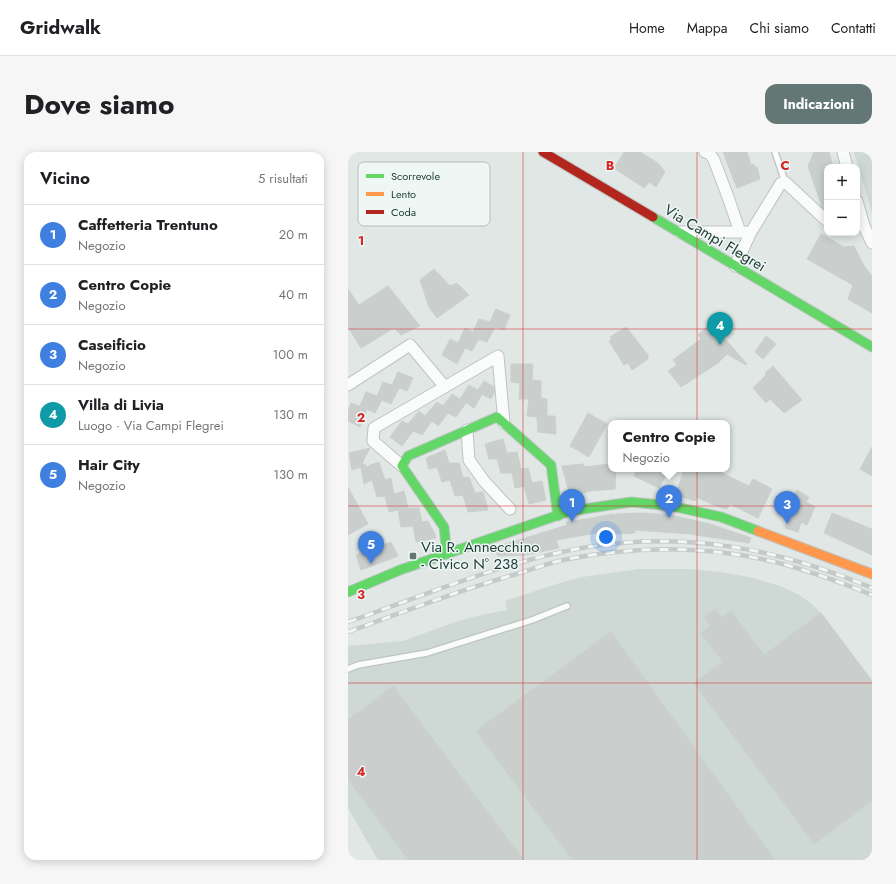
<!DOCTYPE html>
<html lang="it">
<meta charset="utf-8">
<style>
body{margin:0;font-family:Jost,sans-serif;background:#f6f6f6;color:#202124}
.controls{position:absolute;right:12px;top:12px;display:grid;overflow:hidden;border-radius:8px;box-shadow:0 2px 10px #0003}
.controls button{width:36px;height:36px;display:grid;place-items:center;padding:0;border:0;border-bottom:1px solid #e0e0e0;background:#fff;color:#202124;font:20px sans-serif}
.you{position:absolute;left:258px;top:385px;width:14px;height:14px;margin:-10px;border:3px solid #fff;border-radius:50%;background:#1a73e8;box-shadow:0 0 0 6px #1a73e833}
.badge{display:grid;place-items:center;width:26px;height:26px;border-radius:50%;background:#637774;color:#fff;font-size:13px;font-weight:700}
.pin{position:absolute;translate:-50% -33px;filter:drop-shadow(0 1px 2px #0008)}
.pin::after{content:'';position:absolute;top:21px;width:14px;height:12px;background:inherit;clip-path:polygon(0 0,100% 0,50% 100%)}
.popup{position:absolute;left:260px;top:268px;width:122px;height:52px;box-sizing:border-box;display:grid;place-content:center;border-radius:8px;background:#fff;filter:drop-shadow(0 1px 3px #0005);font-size:13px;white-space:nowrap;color:#757577}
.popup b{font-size:15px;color:#202124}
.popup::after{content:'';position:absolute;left:50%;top:100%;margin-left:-8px;border:8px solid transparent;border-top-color:#fff}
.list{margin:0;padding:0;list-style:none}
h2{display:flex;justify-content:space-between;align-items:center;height:52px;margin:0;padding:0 16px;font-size:17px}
h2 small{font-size:13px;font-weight:400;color:#757577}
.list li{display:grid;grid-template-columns:26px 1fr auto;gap:12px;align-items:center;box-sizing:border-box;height:60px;padding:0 16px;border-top:1px solid #e0e0e0}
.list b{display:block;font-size:15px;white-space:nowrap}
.list p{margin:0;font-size:13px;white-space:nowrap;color:#757577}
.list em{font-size:13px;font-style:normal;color:#757577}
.map{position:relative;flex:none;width:524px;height:708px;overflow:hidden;border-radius:12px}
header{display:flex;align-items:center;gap:24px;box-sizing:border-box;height:56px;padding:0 20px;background:#fff;border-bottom:1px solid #e0e0e0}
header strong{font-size:19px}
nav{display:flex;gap:22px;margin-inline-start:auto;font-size:14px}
.intro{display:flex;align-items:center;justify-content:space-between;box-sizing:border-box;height:96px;padding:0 24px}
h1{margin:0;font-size:28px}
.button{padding:10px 18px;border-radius:12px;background:#637774;color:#fff;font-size:14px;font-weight:700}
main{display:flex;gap:24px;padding:0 24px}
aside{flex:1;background:#fff;border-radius:12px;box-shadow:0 2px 10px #0003}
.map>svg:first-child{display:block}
.built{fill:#ced9d6}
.building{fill:#cacfce;stroke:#c9d0ce}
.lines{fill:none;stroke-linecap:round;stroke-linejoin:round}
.lane-casing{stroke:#bec4c2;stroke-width:8}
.street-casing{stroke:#bec4c2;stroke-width:13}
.fast-casing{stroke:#bdc5c3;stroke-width:11}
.slow-casing{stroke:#bdc5c3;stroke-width:11}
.jam-casing{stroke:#bdc5c3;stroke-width:11}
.lane{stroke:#fafbfb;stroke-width:5.5}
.street{stroke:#fafbfb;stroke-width:11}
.fast{stroke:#63d668;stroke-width:9}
.slow{stroke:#ff974d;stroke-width:9}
.jam{stroke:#b3261e;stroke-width:9}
.rail-casing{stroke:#c6c9c9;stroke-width:4.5}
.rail{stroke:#eef7f4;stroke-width:3;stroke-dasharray:9;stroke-linecap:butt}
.grid{fill:none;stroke:#d62828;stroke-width:1;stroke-opacity:0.55}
.poi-dot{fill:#637774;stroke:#eef7f4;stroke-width:1.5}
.labels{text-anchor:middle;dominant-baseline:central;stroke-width:3;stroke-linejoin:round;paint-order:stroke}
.street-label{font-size:15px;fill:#1f3a37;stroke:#eef7f4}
.poi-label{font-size:15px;fill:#1f3a37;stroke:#eef7f4;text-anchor:start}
.key{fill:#eef7f4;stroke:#b0bebb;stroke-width:1}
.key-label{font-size:11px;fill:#1f3a37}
.grid-label{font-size:13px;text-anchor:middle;font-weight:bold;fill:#d62828;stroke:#eef7f4;stroke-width:3;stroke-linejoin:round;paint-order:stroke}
</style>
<header>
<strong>Gridwalk</strong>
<nav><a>Home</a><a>Mappa</a><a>Chi siamo</a><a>Contatti</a></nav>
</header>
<div class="intro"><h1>Dove siamo</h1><a class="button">Indicazioni</a></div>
<main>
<aside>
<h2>Vicino<small>5 risultati</small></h2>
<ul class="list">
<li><span class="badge" style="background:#3f7fe0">1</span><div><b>Caffetteria Trentuno</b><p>Negozio</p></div><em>20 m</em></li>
<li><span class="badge" style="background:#3f7fe0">2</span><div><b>Centro Copie</b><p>Negozio</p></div><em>40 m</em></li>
<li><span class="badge" style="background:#3f7fe0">3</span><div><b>Caseificio</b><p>Negozio</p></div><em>100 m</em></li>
<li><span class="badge" style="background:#0f9aa8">4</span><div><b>Villa di Livia</b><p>Luogo · Via Campi Flegrei</p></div><em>130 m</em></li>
<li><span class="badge" style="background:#3f7fe0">5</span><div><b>Hair City</b><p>Negozio</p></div><em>130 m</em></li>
</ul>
</aside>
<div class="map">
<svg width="524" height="708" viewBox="0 0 524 708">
<rect width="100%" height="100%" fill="#e1e7e5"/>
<path class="built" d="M 506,0 L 524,0 L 524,61 Z
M 291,417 L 343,417 L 372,420 L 401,425 L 432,434 L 451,443 L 463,451 L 473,461 L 524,529 L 524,708 L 30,708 L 0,656 L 0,494 L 55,489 L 104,471 L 128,464 L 159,458 L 157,449 L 215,430 L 234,425 Z"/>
<path class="building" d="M 276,0 L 292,0 L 310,11 L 317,20 L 308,35 L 301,30 L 296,36 L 266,16 Z
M 375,0 L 399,0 L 403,13 L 406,12 L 408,16 L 409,15 L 412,27 L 389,36 Z
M 466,0 L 481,0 L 485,15 L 479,15 L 479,59 L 474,55 L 460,14 Z
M 473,82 L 496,95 L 506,94 L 516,114 L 524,124 L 524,161 L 500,147 L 505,133 L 459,107 Z
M 86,117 L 102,134 L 109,131 L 121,143 L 89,166 L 81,155 L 72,128 Z
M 40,134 L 72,174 L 53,183 L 46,176 L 13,196 L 0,175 L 0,137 L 11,153 Z
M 148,157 L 162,163 L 156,178 L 147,175 L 139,190 L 131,187 L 124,199 L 117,196 L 109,212 L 94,203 L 102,187 L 110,191 L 117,176 L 125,180 L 131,167 L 142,170 Z
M 363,171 L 399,212 L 398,213 L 379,202 L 370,211 L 333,235 L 320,219 L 329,213 L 325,208 L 353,187 L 350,183 Z
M 278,175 L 300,203 L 300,207 L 284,218 L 280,211 L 276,213 L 261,189 L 264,187 L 262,185 Z
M 418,184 L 428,192 L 415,207 L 407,200 Z
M 163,212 L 185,212 L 184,228 L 193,229 L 193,246 L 199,247 L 199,264 L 207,264 L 208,282 L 190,280 L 189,265 L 179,264 L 181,247 L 171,247 L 172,231 L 163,230 Z
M 425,214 L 454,248 L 436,261 L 422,247 L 418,251 L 405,236 L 418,223 L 417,221 Z
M 50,220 L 65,226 L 59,239 L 51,236 L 43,252 L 34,248 L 27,261 L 12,254 L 18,240 L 29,244 L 35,230 L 44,233 Z
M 136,229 L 146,235 L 146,241 L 143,247 L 134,242 L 126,256 L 112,247 L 121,233 L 130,238 Z
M 104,242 L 118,251 L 108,265 L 100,261 L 90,274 L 84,269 L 74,283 L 65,279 L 54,294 L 42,285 L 54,269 L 60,272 L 71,259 L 77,264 L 89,250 L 95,254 Z
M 3,251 L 19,257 L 12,275 L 0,269 L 0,260 Z
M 240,261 L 259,272 L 241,305 L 222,294 Z
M 155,287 L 159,301 L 169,300 L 173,317 L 180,316 L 184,331 L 194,329 L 198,348 L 181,352 L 176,334 L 167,336 L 164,321 L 153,321 L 149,307 L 141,307 L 137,292 Z
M 524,295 L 524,324 L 512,317 Z
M 22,296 L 14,311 L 20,315 L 22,313 L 31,310 L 37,328 L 43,326 L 46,342 L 56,339 L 60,356 L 71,356 L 74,370 L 80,369 L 87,382 L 88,386 L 68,390 L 65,374 L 53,375 L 50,358 L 41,360 L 37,344 L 29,345 L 24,328 L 16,332 L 13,315 L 4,318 L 1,301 Z
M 97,298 L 101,311 L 111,311 L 115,326 L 121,325 L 127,341 L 135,340 L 140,358 L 120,360 L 115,343 L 107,344 L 102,328 L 94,330 L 89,315 L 81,317 L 78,306 Z
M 236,312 L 235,315 L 263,312 L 263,317 L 268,317 L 267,337 L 242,339 L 222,344 L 214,314 Z
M 289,317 L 321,317 L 311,336 L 286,324 Z
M 336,317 L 366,317 L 401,334 L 405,327 L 424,337 L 410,366 L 382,352 L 379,357 L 368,354 L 348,345 L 347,349 L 328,343 Z
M 0,335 L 20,372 L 0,383 Z
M 449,338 L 461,345 L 458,350 L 467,355 L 459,373 L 453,370 L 450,380 L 437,376 L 444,354 L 439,350 L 443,342 L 446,343 Z
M 293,361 L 322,363 L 362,372 L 403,386 L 401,391 L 342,382 L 287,378 L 287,381 L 267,382 L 266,378 L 208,388 L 211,396 L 178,403 L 150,404 L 145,396 L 219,373 L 218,370 L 220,370 L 266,362 L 265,366 L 268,362 Z
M 484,361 L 524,377 L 524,403 L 476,381 Z
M 43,390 L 50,404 L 13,418 L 8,403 Z
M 367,457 L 374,466 L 383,459 L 416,503 L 473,461 L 524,529 L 524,649 L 466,692 L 346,531 L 375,510 L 353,481 L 363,474 L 356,465 Z
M 263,480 L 427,708 L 225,708 L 128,579 Z
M 45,534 L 176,708 L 61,708 L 0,627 L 0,568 Z"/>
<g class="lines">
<g class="lane-casing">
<path id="lane" d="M 427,0 L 437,30
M 0,517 L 10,513 L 79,501 L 184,468 L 219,454"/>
</g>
<g class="street-casing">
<path id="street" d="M 357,0 L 362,2 L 366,8 L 380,45 L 392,80
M 495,0 L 499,15
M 509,49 L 516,74 L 524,91
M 331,80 L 398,80
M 387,114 L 403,80 L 433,31 L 437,30 L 479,69
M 0,233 L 62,193 L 97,235
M 119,278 L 121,308 L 136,329 L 162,357
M 54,314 L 25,289 L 26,276 L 150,204 L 156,271"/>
</g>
<g class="fast-casing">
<path id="fast" d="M 305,65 L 524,195
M 99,402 L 96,375 L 54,314 L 60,304 L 149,265 L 203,313 L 210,364
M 0,440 L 52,418 L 222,359 L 283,350 L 324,354 L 373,365 L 410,379"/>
</g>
<g class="slow-casing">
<path id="slow" d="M 410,379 L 524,422"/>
</g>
<g class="jam-casing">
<path id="jam" d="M 195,0 L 305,65"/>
</g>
<use href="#lane" class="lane"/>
<use href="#street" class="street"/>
<use href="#fast" class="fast"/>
<use href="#slow" class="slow"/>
<use href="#jam" class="jam"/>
<g class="rail-casing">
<path id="rail" d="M 0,470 C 77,443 160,408 240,395 C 339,379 432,397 524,436
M 0,480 C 55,460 109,439 165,423 C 182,418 198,412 215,408 C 290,393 367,393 442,414 C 470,422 497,432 524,443"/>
</g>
<use href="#rail" class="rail"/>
</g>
<path class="grid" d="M 175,0 L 175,708M 349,0 L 349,708M 0,177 L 524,177M 0,354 L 524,354M 0,531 L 524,531"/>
<rect class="poi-dot" x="61" y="400" width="8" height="8" rx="2"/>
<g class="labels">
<g class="street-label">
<text transform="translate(367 86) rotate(31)">Via Campi Flegrei</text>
</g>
<g class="poi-label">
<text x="73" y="395">Via R. Annecchino<tspan x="73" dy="17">- Civico N° 238</tspan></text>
</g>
</g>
<rect x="10" y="10" width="132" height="64" rx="6" class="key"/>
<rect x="18" y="22" width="18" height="4" fill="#63d668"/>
<rect x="18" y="40" width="18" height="4" fill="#ff974d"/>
<rect x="18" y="58" width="18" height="4" fill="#b3261e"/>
<g class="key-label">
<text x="43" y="28">Scorrevole</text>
<text x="43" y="46">Lento</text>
<text x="43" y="64">Coda</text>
</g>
<g class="grid-label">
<text x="262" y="18">B</text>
<text x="437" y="18">C</text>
<text x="13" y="93">1</text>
<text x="13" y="270">2</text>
<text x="13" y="447">3</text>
<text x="13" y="624">4</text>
</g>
</svg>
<div class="controls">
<button>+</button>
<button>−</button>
</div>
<div class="you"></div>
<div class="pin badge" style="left:224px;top:370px;background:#3f7fe0">1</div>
<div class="pin badge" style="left:321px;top:366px;background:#3f7fe0">2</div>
<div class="popup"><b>Centro Copie</b>Negozio</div>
<div class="pin badge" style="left:439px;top:372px;background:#3f7fe0">3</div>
<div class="pin badge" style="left:372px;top:193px;background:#0f9aa8">4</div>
<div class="pin badge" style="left:23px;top:412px;background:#3f7fe0">5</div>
</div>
</main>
